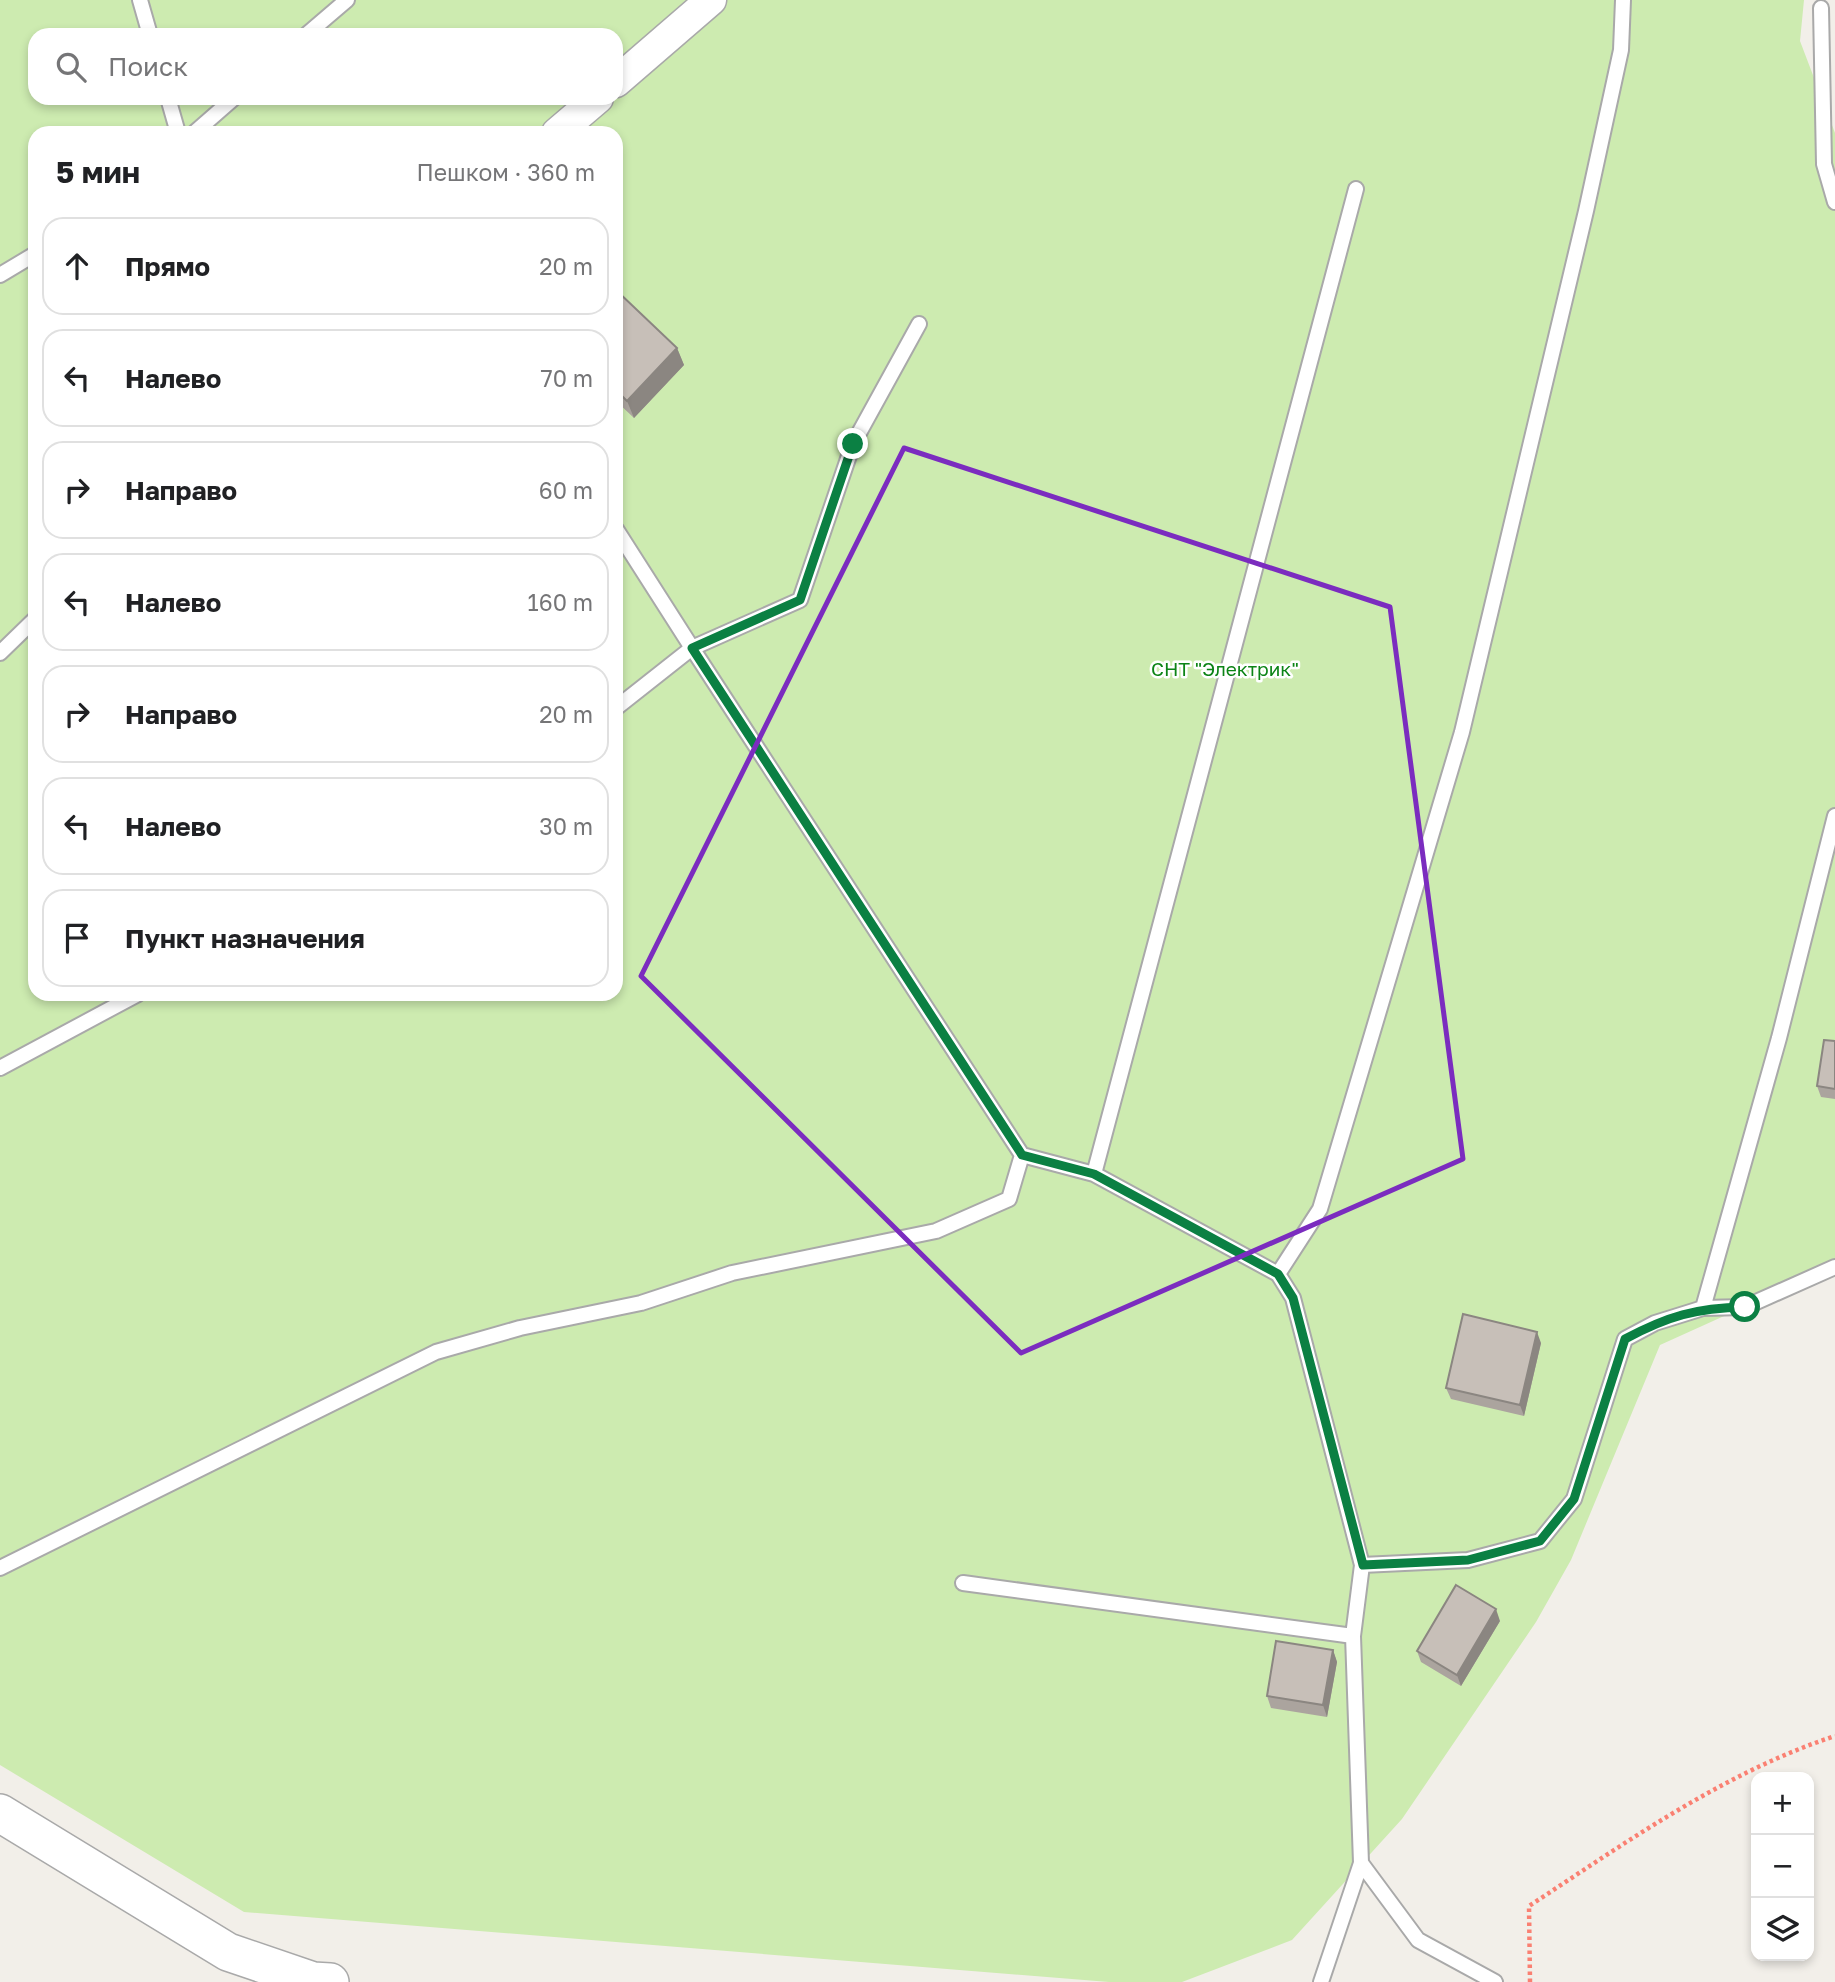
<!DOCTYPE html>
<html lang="ru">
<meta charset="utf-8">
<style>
body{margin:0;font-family:"Golos Text",sans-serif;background:#f2f2f2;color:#202124}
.controls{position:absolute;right:21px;bottom:21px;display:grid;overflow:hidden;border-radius:14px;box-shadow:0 4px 10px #0003}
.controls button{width:63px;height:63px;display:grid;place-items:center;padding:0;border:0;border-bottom:2px solid #e0e0e0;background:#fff;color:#202124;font:35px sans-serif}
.stop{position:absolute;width:21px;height:21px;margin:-16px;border:5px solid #0b8043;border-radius:50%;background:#fff}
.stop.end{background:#0b8043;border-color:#fff;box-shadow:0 2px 7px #0008}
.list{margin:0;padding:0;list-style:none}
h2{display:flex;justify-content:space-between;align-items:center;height:91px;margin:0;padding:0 28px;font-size:30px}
h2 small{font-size:23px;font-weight:400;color:#757577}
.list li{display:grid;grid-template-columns:46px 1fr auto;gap:21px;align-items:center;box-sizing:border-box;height:98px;margin:0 14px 14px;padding:0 14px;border:2px solid #e0e0e0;border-radius:21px}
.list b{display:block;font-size:26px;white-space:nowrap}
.list em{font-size:23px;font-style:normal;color:#757577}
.icon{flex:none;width:38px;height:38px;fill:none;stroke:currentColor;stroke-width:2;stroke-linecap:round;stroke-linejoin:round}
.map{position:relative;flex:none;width:1835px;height:1982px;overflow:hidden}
.search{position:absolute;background:#fff;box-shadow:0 4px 10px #0003;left:28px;top:28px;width:595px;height:77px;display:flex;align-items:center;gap:18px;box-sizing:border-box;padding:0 24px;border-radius:21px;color:#757577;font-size:26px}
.panel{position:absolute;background:#fff;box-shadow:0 4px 10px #0003;left:28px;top:126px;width:595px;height:875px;border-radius:21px}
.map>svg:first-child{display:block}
.grass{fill:#cdebb0;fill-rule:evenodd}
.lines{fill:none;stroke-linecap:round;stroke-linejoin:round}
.service-casing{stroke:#a9a9a9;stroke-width:18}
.minor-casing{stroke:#a9a9a9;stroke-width:33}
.tertiary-casing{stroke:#a9a9a9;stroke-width:40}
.path{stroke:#fa8072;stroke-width:4.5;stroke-dasharray:3.5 3.5;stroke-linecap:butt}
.service{stroke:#fff;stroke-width:14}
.minor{stroke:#fff;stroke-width:30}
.tertiary{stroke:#fff;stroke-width:37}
.wall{fill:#aba49e}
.shaded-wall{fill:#8b8681}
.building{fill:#c7bfb8;stroke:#8b8681;stroke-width:2}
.route{stroke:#0b8043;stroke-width:9}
.marked{fill:none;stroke:#7b2cbf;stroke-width:5;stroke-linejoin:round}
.labels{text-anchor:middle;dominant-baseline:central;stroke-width:5;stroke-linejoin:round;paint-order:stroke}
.park-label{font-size:19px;fill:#0c8416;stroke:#fff}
</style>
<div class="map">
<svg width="1835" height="1982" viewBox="0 0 1835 1982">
<rect width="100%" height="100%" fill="#f2efe9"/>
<path class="grass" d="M 0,0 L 1804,0 L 1800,41 L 1835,133 L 1835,1266 L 1660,1345 L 1571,1560 L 1536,1622 L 1402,1819 L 1292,1940 L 1182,1982 L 1109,1982 L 244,1912 L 0,1765 ZM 35,35 L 616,35 L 616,98 L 35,98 ZM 35,133 L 616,133 L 616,994 L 35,994 Z"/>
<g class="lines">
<g class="service-casing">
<path id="service" d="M 140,0 L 150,35
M 1821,8 L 1824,164 L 1835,202
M 306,35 L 347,0
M 168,98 L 178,133
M 194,133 L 234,98
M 0,275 L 35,254
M 616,529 L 692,648 L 616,708
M 0,653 L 35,619
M 0,1068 L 138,994
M 1094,1174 L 1356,189
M 1278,1274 L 1320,1209 L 1462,732 L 1586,211 L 1621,50 L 1623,0
M 1703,1308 L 1745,1307 L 1835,1267
M 1362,1565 L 1468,1560 L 1540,1541 L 1574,1499 L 1625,1339 L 1655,1323 L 1703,1308 L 1779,1038 L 1835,816
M 0,1568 L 436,1352 L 520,1328 L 641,1303 L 732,1273 L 936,1231 L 1009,1199 L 1022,1155 L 692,648 L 800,600 L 853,444 L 919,324
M 963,1583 L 1353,1636 L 1362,1565 L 1293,1298 L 1278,1274 L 1094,1174 L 1022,1155
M 1361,1863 L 1418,1940 L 1495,1982
M 1321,1982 L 1361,1863 L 1353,1636"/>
</g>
<g class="minor-casing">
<path id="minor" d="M 616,82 L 711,0
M 557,133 L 598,98"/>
</g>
<g class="tertiary-casing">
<path id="tertiary" d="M 0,1813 L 228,1952 L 313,1981 L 330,1982"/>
</g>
<path class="path" d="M 1530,1982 L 1529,1906 C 1627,1842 1723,1773 1835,1736"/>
<use href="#service" class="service"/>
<use href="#minor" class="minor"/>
<use href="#tertiary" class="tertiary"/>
</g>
<path class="wall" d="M 616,290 L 677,348 L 684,365 L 634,418 L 616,401 Z
M 1835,1041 L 1835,1099 L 1821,1097 L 1817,1086 Z
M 1541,1343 L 1524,1416 L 1451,1399 L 1446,1388 Z
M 1500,1621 L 1461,1686 L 1421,1662 L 1417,1651 Z
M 1333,1650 L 1337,1662 L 1327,1717 L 1271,1708 L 1267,1696 Z"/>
<path class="shaded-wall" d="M 677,348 L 684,365 L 634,418 L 627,401 Z
M 1537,1332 L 1541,1343 L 1524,1416 L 1520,1405 Z
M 1496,1609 L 1500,1621 L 1461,1686 L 1457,1675 Z
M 1333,1650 L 1337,1662 L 1327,1717 L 1323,1705 Z"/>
<path class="building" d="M 616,290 L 677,348 L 627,401 L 616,390 Z
M 1824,1040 L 1835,1041 L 1835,1089 L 1817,1086 Z
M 1463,1314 L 1537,1332 L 1520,1405 L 1446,1388 Z
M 1456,1585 L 1496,1609 L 1457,1675 L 1417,1651 Z
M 1276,1641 L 1333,1650 L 1323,1705 L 1267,1696 Z"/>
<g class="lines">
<path class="route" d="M 853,444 L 800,600 L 692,648 L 1022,1155 L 1094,1174 L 1278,1274 L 1293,1298 L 1363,1565 L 1468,1560 L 1540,1541 L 1574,1499 L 1625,1339 C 1668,1316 1696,1308 1745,1307"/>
</g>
<path class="marked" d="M 904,448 L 1390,607 L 1463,1159 L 1021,1353 L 641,976 Z"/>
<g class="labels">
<g class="park-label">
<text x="1225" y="668">СНТ "Электрик"</text>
</g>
</g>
</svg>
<div class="controls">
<button>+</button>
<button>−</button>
<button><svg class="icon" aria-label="layers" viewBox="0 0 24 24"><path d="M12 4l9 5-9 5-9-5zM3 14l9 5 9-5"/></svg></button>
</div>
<div class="stop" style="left:1745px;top:1307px"></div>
<div class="stop end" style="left:853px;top:444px"></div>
<div class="search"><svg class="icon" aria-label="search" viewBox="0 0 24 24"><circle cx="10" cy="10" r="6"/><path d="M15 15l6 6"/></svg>Поиск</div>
<section class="panel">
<h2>5 мин<small>Пешком · 360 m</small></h2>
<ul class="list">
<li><svg class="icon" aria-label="ahead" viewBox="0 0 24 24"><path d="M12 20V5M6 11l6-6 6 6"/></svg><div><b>Прямо</b></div><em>20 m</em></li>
<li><svg class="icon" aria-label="left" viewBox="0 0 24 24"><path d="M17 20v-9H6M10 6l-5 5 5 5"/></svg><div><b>Налево</b></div><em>70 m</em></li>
<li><svg class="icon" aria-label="right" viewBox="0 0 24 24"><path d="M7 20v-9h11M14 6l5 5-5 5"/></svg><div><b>Направо</b></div><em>60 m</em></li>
<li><svg class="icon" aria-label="left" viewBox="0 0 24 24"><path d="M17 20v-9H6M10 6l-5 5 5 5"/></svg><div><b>Налево</b></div><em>160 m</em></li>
<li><svg class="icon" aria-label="right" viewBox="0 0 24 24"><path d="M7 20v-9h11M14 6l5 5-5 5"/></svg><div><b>Направо</b></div><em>20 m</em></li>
<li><svg class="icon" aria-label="left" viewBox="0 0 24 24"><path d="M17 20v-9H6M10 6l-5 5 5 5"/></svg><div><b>Налево</b></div><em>30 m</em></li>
<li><svg class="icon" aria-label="arrive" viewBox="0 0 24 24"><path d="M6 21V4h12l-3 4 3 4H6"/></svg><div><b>Пункт назначения</b></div></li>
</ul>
</section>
</div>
